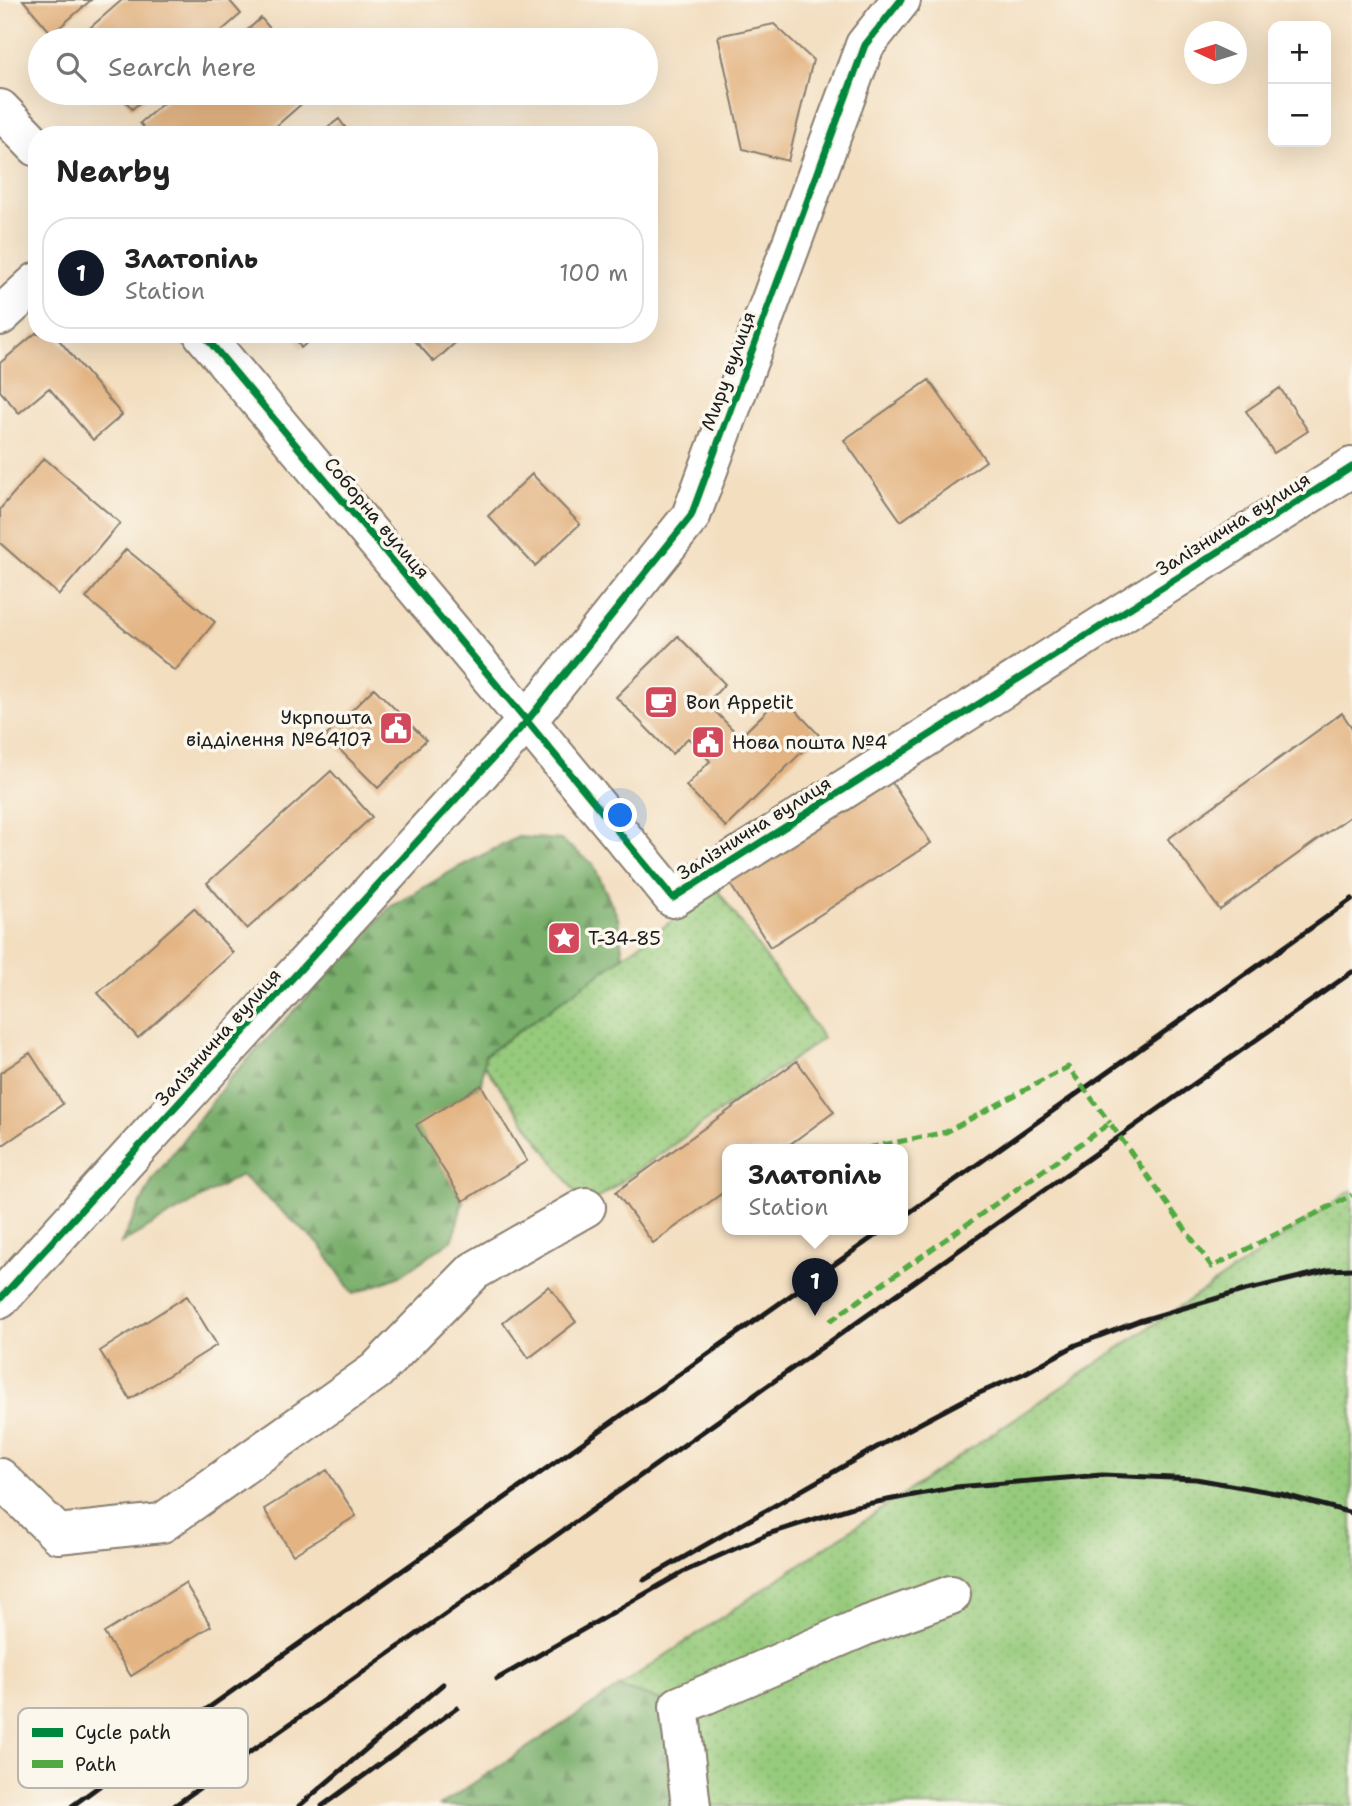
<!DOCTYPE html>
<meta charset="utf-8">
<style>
body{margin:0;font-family:"Shantell Sans",sans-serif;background:#f6f6f6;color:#222}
.controls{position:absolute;right:21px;top:21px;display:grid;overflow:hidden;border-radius:14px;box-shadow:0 7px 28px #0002}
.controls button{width:63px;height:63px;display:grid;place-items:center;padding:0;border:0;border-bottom:2px solid #e0e0e0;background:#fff;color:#222;font:35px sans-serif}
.compass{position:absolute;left:1184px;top:21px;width:63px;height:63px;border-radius:50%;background:#fff;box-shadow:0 7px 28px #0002;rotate:274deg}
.you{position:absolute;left:621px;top:816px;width:24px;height:24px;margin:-18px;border:5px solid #fff;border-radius:50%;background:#1a73e8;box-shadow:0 0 0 10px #1a73e833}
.badge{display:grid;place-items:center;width:46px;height:46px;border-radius:50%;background:#111827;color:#fff;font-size:23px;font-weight:700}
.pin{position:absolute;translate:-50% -58px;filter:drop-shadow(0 2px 4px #0008)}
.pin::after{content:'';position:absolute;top:37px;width:24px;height:21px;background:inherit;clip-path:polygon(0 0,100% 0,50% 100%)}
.popup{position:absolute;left:722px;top:1144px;width:186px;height:91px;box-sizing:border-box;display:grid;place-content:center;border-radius:14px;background:#fff;filter:drop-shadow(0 2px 5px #0005);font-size:23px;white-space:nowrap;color:#767676}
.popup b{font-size:26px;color:#222}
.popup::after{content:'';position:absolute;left:50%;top:100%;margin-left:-14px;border:14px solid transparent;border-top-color:#fff}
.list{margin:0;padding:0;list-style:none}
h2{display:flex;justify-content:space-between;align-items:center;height:91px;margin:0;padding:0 28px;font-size:30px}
h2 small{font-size:23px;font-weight:400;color:#767676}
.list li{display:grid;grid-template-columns:46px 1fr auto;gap:21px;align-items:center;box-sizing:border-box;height:112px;margin:0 14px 14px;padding:0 14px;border:2px solid #e0e0e0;border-radius:28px}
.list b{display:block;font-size:26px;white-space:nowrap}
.list p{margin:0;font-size:23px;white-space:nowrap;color:#767676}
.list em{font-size:23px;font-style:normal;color:#767676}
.icon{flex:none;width:38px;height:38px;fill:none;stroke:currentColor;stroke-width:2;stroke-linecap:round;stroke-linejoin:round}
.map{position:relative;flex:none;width:1352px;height:1806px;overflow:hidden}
.search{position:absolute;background:#fff;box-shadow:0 7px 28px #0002;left:28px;top:28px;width:630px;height:77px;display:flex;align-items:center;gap:18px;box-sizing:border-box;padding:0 24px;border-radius:38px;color:#767676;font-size:26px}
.panel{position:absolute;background:#fff;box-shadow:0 7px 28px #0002;left:28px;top:126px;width:630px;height:217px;border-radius:28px}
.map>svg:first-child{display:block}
.grass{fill:url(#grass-dots);stroke:#59734c;stroke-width:2}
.forest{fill:url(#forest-firs);stroke:#4a6544;stroke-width:2}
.building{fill:#e3b381}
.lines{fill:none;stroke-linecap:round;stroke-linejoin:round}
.minor-casing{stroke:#887d6e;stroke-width:42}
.minor{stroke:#fff;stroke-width:38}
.rail{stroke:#1c1c1c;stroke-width:5}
.quiet{stroke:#52a943;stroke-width:5;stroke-dasharray:10 5;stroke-linecap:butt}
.cycleway-casing{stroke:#fbf7ec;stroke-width:11}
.cycleway{stroke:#00873e;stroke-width:7}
.labels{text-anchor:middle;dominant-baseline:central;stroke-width:7;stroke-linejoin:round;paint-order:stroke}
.street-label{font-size:19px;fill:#1c1c1c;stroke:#fbf7ec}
.poi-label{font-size:19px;fill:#1c1c1c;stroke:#fbf7ec;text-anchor:start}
.key{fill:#fbf7ec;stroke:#b8b5ae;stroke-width:2}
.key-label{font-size:19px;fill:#1c1c1c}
</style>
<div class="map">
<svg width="1352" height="1806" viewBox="0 0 1352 1806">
<defs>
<pattern id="grass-dots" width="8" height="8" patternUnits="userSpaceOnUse" patternTransform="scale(1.75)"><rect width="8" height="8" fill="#96ca7b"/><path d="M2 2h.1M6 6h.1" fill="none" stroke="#81ad6a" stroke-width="1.8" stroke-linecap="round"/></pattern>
<pattern id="forest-firs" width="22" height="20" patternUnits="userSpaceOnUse" patternTransform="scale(1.75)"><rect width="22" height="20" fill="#78ae6b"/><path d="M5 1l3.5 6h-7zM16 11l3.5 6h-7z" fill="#628d57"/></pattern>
</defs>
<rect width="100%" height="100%" fill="#fbf7ec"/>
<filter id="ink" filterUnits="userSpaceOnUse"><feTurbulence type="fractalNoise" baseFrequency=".0143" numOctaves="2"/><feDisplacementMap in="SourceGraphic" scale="14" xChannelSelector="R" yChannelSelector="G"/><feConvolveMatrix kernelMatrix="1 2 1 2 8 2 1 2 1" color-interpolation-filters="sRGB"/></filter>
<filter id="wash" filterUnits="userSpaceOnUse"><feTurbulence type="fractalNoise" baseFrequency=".00686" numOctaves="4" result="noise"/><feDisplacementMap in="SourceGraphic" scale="28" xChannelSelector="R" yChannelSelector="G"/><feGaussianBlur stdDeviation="1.57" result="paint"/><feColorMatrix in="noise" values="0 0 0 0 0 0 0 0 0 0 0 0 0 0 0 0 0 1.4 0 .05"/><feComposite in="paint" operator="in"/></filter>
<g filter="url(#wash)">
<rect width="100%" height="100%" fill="#f3dec0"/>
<path class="grass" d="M 717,889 L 823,1038 L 586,1207 L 480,1059 Z
M 1352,1190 L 1352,1806 L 691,1806 L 679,1707 L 619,1687 Z"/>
<path class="forest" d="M 518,837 L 561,840 L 593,864 L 618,918 L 623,957 L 485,1055 L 481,1085 L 417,1125 L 463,1201 L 453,1239 L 400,1276 L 353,1294 L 320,1245 L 241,1175 L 121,1243 L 153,1179 L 231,1077 L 332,971 L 390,907 L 459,867 Z
M 619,1687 L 679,1706 L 691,1806 L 439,1806 Z"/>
<g id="blocks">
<path class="building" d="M 23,0 L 91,0 L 52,34 Z
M 122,0 L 229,0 L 241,14 L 211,40 L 76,40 Z
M 261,18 L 280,40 L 236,40 Z
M 774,24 L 813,60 L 788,161 L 743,149 L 718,36 Z
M 119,93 L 151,93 L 132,109 Z
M 175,93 L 314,93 L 266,135 L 150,135 L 140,123 Z
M 339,119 L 351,135 L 318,135 Z
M 37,332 L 37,334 L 54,334 L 122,415 L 93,440 L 49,388 L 19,413 L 0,391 L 0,363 Z
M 293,334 L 317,334 L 301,348 Z
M 409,334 L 465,334 L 434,362 Z
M 929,380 L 986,461 L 901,521 L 844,440 Z
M 1280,388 L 1308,431 L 1274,453 L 1246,411 Z
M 44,458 L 120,523 L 59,595 L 0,543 L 0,509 Z
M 532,474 L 580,524 L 535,566 L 488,516 Z
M 126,549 L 215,622 L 175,671 L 86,598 Z
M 678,636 L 725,684 L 707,703 L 740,737 L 782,696 L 819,735 L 726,827 L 686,786 L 710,761 L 688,738 L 672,754 L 616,697 Z
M 374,688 L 426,740 L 378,788 L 326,736 Z
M 1342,713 L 1352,728 L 1352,815 L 1220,910 L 1168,839 Z
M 331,771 L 372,817 L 247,929 L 207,883 Z
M 887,775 L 931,843 L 770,947 L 727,879 Z
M 194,908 L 233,953 L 138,1038 L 98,993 Z
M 30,1053 L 63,1104 L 3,1145 L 0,1140 L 0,1073 Z
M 797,1061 L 834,1112 L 782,1150 L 728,1150 L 728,1189 L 653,1243 L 616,1192 Z
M 481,1085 L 527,1161 L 463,1201 L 416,1125 Z
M 549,1286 L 576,1322 L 529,1358 L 503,1322 Z
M 187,1296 L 217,1345 L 130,1399 L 100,1351 Z
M 327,1470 L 356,1516 L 293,1555 L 264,1509 Z
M 185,1583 L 211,1626 L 131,1676 L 104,1633 Z"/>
</g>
</g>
<g filter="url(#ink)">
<use href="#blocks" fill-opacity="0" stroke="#887d6e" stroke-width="2"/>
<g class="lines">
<g class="minor-casing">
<path id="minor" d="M 0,109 L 37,147
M 0,316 L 37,282
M 203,334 L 527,721 L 691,516 L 865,45 L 901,0
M 0,1299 L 527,721 L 673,898 L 1352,467
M 0,1478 L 58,1534 L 162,1523 L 376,1371 L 474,1271 L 586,1207
M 691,1806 L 679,1706 L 865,1626 L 951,1595"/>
</g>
<use href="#minor" class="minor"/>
<path class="rail" d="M 903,1217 L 1352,899
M 644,1580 L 900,1434 L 968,1398 L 1025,1373 L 1076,1345 L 1139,1321 L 1242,1291 L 1329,1270 L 1352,1269
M 497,1679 L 683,1572 L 768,1534 L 856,1506 L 956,1487 L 1102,1475 L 1196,1479 L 1281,1494 L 1352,1513
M 72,1806 L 156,1745 L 883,1230
M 174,1806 L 1352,972
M 299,1806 L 443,1684
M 322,1806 L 457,1708"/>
<path class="quiet" d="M 868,1148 L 946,1132 L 1068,1067 L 1110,1123
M 830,1321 L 1110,1123 L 1212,1267 L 1352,1195"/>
<g class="cycleway-casing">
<path id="cycleway" d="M 203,334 L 527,721 L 691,516 L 865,45 L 901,0
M 0,1299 L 527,721 L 673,898 L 1352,467"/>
</g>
<use href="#cycleway" class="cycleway"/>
</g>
</g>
<defs>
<g id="cafe-square" transform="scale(1.75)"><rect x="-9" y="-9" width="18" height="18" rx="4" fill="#d1495b" stroke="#fbf7ec"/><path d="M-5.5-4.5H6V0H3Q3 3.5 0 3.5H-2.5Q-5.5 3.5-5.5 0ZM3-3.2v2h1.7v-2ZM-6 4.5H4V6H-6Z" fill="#fff"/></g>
<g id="civic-square" transform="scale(1.75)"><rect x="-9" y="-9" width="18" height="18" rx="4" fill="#d1495b" stroke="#fbf7ec"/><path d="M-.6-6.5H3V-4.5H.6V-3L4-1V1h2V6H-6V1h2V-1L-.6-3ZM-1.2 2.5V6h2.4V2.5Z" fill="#fff"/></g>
<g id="sight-square" transform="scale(1.75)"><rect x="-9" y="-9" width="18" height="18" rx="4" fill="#d1495b" stroke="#fbf7ec"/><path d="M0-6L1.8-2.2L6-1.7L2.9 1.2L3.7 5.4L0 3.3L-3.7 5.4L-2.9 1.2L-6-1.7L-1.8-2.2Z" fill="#fff"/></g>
</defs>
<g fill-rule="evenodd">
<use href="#cafe-square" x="661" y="702"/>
<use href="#civic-square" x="396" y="728"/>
<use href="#civic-square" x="708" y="742"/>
<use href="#sight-square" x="564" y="938"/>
</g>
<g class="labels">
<g class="street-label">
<text transform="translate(728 371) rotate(-70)">Миру вулиця</text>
<text transform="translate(377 518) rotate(50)">Соборна вулиця</text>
<text transform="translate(1233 524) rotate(-32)">Залізнична вулиця</text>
<text transform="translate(754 828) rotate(-32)">Залізнична вулиця</text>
<text transform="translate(218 1037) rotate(-48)">Залізнична вулиця</text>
</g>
<g class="poi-label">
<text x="686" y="702">Bon Appetit</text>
<text x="372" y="717" text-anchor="end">Укрпошта<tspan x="372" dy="22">відділення №64107</tspan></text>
<text x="732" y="742">Нова пошта №4</text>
<text x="588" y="938">Т-34-85</text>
</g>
</g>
<rect x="18" y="1708" width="230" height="80" rx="10" class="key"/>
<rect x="32" y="1728" width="31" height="9" fill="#00873e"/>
<rect x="32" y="1760" width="31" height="8" fill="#52a943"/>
<g class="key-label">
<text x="75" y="1739">Cycle path</text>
<text x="75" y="1771">Path</text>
</g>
</svg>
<div class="controls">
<button>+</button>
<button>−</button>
</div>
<svg class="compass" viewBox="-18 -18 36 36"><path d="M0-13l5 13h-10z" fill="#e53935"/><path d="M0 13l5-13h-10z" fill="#767676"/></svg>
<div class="you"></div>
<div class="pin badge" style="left:815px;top:1316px">1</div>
<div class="popup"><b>Златопіль</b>Station</div>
<div class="search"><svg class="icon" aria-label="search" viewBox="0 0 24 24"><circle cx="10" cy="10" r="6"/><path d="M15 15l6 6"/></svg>Search here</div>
<section class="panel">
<h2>Nearby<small></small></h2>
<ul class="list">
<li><span class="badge">1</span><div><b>Златопіль</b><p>Station</p></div><em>100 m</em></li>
</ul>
</section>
</div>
